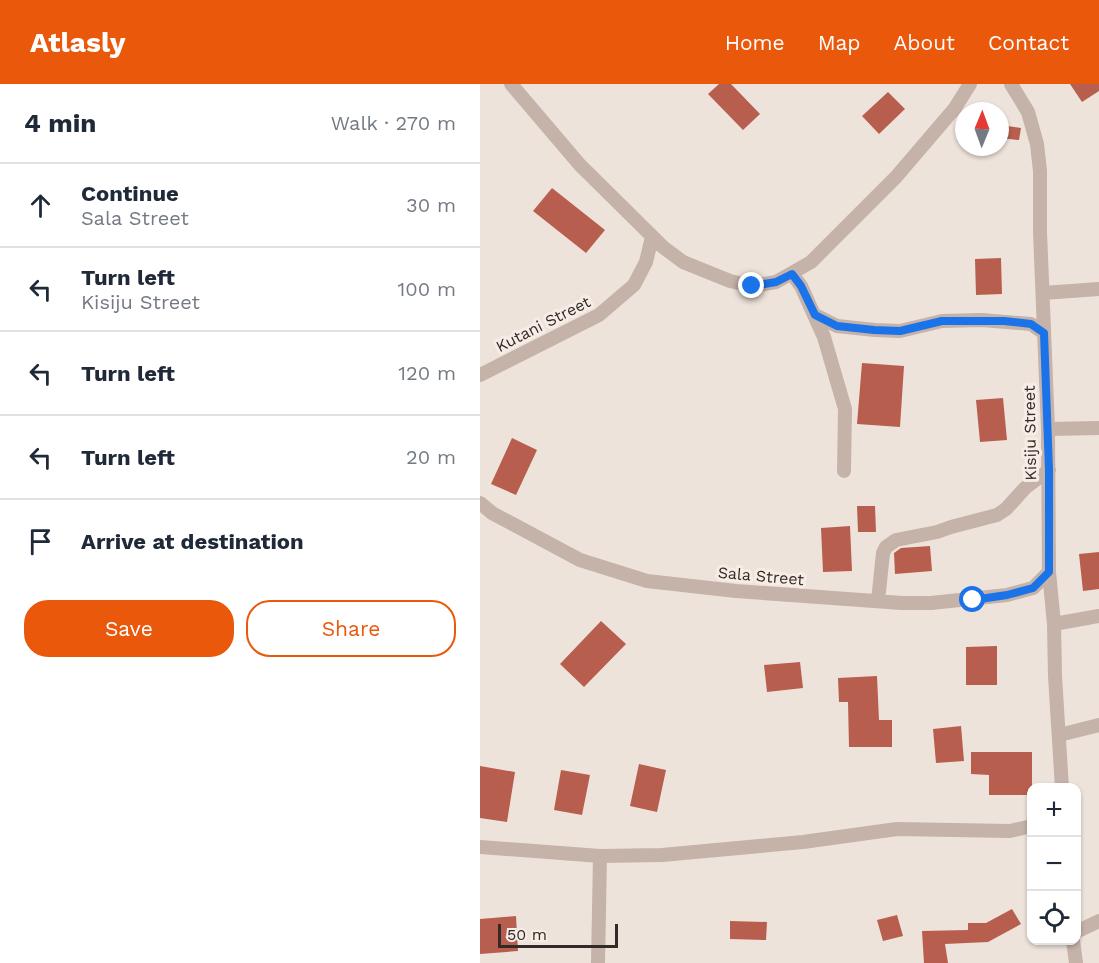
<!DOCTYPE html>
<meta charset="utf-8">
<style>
body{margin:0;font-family:"Work Sans",sans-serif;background:#f2f2f3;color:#1f2937}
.controls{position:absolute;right:18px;bottom:18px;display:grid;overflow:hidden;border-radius:12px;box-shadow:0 2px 4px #0004}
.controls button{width:54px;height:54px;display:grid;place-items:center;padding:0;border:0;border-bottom:2px solid #e0e1e3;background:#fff;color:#1f2937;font:30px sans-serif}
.compass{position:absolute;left:475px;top:18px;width:54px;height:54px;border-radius:50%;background:#fff;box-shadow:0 2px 4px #0004;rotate:1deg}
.scale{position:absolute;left:18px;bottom:15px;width:120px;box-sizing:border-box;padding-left:6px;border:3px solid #322a27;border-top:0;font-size:16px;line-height:21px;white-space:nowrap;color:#322a27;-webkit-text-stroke:4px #f7ede6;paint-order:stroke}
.stop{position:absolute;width:18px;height:18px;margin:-14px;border:4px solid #1a73e8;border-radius:50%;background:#fff}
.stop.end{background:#1a73e8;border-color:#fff;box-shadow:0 2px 6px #0008}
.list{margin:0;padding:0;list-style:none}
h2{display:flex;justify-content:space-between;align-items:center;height:78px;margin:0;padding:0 24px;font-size:26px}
h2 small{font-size:20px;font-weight:400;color:#747a83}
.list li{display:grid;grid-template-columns:39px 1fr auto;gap:18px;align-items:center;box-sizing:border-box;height:84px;padding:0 24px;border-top:2px solid #e0e1e3}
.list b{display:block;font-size:22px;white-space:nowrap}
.list p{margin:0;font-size:20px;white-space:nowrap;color:#747a83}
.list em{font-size:20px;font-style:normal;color:#747a83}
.actions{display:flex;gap:12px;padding:18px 24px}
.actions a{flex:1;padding:14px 0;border:2px solid #ea580c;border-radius:24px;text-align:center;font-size:21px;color:#ea580c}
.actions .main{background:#ea580c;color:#fff}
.icon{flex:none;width:33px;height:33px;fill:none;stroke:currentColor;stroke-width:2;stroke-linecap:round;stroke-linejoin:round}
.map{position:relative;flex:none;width:619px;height:879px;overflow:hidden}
header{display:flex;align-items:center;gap:36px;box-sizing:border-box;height:84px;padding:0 30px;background:#ea580c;color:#fff}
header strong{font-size:28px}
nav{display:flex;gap:33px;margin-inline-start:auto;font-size:21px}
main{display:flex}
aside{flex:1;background:#fff}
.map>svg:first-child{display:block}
.building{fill:#b85e4e}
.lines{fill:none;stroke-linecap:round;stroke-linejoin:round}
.minor{stroke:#c5b2a8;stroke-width:14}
.route{stroke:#1a73e8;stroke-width:8}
.labels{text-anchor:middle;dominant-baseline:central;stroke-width:6;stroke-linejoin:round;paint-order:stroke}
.street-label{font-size:16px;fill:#322a27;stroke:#f7ede6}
</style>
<header>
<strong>Atlasly</strong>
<nav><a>Home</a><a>Map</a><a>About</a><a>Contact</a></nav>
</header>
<main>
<aside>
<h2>4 min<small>Walk · 270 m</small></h2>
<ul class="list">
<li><svg class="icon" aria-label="ahead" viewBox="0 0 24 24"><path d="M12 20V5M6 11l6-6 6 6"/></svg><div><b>Continue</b><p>Sala Street</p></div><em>30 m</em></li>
<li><svg class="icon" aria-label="left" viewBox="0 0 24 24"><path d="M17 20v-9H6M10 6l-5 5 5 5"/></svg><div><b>Turn left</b><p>Kisiju Street</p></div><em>100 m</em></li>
<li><svg class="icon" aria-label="left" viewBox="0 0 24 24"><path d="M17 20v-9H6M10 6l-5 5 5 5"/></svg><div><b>Turn left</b></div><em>120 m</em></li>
<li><svg class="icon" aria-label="left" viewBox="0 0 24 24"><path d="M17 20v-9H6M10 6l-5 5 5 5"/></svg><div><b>Turn left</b></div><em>20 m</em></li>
<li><svg class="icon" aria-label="arrive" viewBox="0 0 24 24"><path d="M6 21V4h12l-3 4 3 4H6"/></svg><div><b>Arrive at destination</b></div></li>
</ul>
<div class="actions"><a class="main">Save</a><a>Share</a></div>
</aside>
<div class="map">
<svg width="619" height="879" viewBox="0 0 619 879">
<rect width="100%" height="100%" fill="#eee3da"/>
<path class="building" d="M 239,0 L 251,0 L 280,30 L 263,46 L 228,10 Z
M 590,0 L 619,0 L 619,7 L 602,18 Z
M 408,8 L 425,25 L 399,50 L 382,32 Z
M 520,41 L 541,44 L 539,56 L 520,54 Z
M 72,104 L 125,146 L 106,169 L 53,127 Z
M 521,174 L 522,210 L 496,211 L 495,175 Z
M 382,279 L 424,282 L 420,343 L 377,340 Z
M 523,314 L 527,356 L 500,358 L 496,316 Z
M 32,354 L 57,366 L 36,411 L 11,400 Z
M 377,422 L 395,422 L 396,448 L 378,448 Z
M 370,442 L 372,487 L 343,488 L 341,444 Z
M 450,462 L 452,487 L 415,490 L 414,469 L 421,464 Z
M 619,468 L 619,505 L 603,507 L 599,470 Z
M 121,537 L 146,560 L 104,603 L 80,580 Z
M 517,562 L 517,601 L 486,601 L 486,563 Z
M 320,578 L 323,604 L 287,608 L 284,581 Z
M 397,592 L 399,636 L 412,636 L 412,663 L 369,663 L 368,618 L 359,618 L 358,594 Z
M 481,642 L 484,677 L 456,679 L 453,645 Z
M 491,668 L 552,668 L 552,711 L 509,711 L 509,691 L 491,690 Z
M 159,680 L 186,686 L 177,728 L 150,722 Z
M 0,682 L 35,688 L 27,738 L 0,734 Z
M 81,686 L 110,691 L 102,731 L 74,726 Z
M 532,825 L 541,840 L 508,858 L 465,860 L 468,879 L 444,879 L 442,847 L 488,846 L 488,839 L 506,839 Z
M 417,831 L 423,852 L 403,857 L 397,836 Z
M 36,832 L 38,867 L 0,870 L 0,835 Z
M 250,837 L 287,838 L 286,856 L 250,855 Z"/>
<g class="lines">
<path class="minor" d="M 31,0 L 100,81 L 183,163 L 203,178 L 250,197 L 272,202 L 296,198 L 331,178 L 416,93 L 475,24 L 490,0
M 531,0 L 548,28 L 557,60 L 560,87 L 560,148 L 568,345 L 569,488 L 574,540 L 575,592 L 582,704
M 312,190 L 321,202 L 344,253 L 365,325 L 364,387
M 563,209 L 619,205
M 335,231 L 357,242 L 395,246 L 420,247 L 462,237 L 502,236 L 551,240 L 564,249
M 0,291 L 119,231 L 154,201 L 166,178 L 172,153
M 568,345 L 619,344
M 0,419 L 12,429 L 100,476 L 167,497 L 256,507 L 422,519 L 451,519 L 527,511 L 553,504 L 569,488
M 398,517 L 403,469 L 406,463 L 416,456 L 457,448 L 471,443 L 517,431 L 526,425 L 545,404 L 569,386
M 574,540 L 619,532
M 579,651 L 619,641
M 0,763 L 120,772 L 182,771 L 323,758 L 417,745 L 530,747 L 552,742
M 596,848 L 619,837
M 593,856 L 596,879
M 118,879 L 120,772"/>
</g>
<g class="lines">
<path class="route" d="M 272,202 L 296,198 L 312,190 L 321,202 L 335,231 L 357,242 L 394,246 L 420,247 L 462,237 L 524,237 L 551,240 L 564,249 L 569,386 L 569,488 L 553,504 L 527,511 L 493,516"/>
</g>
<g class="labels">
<g class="street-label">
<text transform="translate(63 240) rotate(-27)">Kutani Street</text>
<text transform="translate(550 349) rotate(-91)">Kisiju Street</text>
<text transform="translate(281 492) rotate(5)">Sala Street</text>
</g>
</g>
</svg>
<div class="controls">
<button>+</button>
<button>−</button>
<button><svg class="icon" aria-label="locate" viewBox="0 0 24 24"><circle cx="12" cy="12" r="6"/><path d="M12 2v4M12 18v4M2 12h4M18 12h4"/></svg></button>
</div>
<svg class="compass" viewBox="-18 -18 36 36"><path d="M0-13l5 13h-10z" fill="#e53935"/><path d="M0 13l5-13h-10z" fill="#747a83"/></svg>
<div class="scale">50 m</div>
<div class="stop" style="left:493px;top:516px"></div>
<div class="stop end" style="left:272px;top:202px"></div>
</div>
</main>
